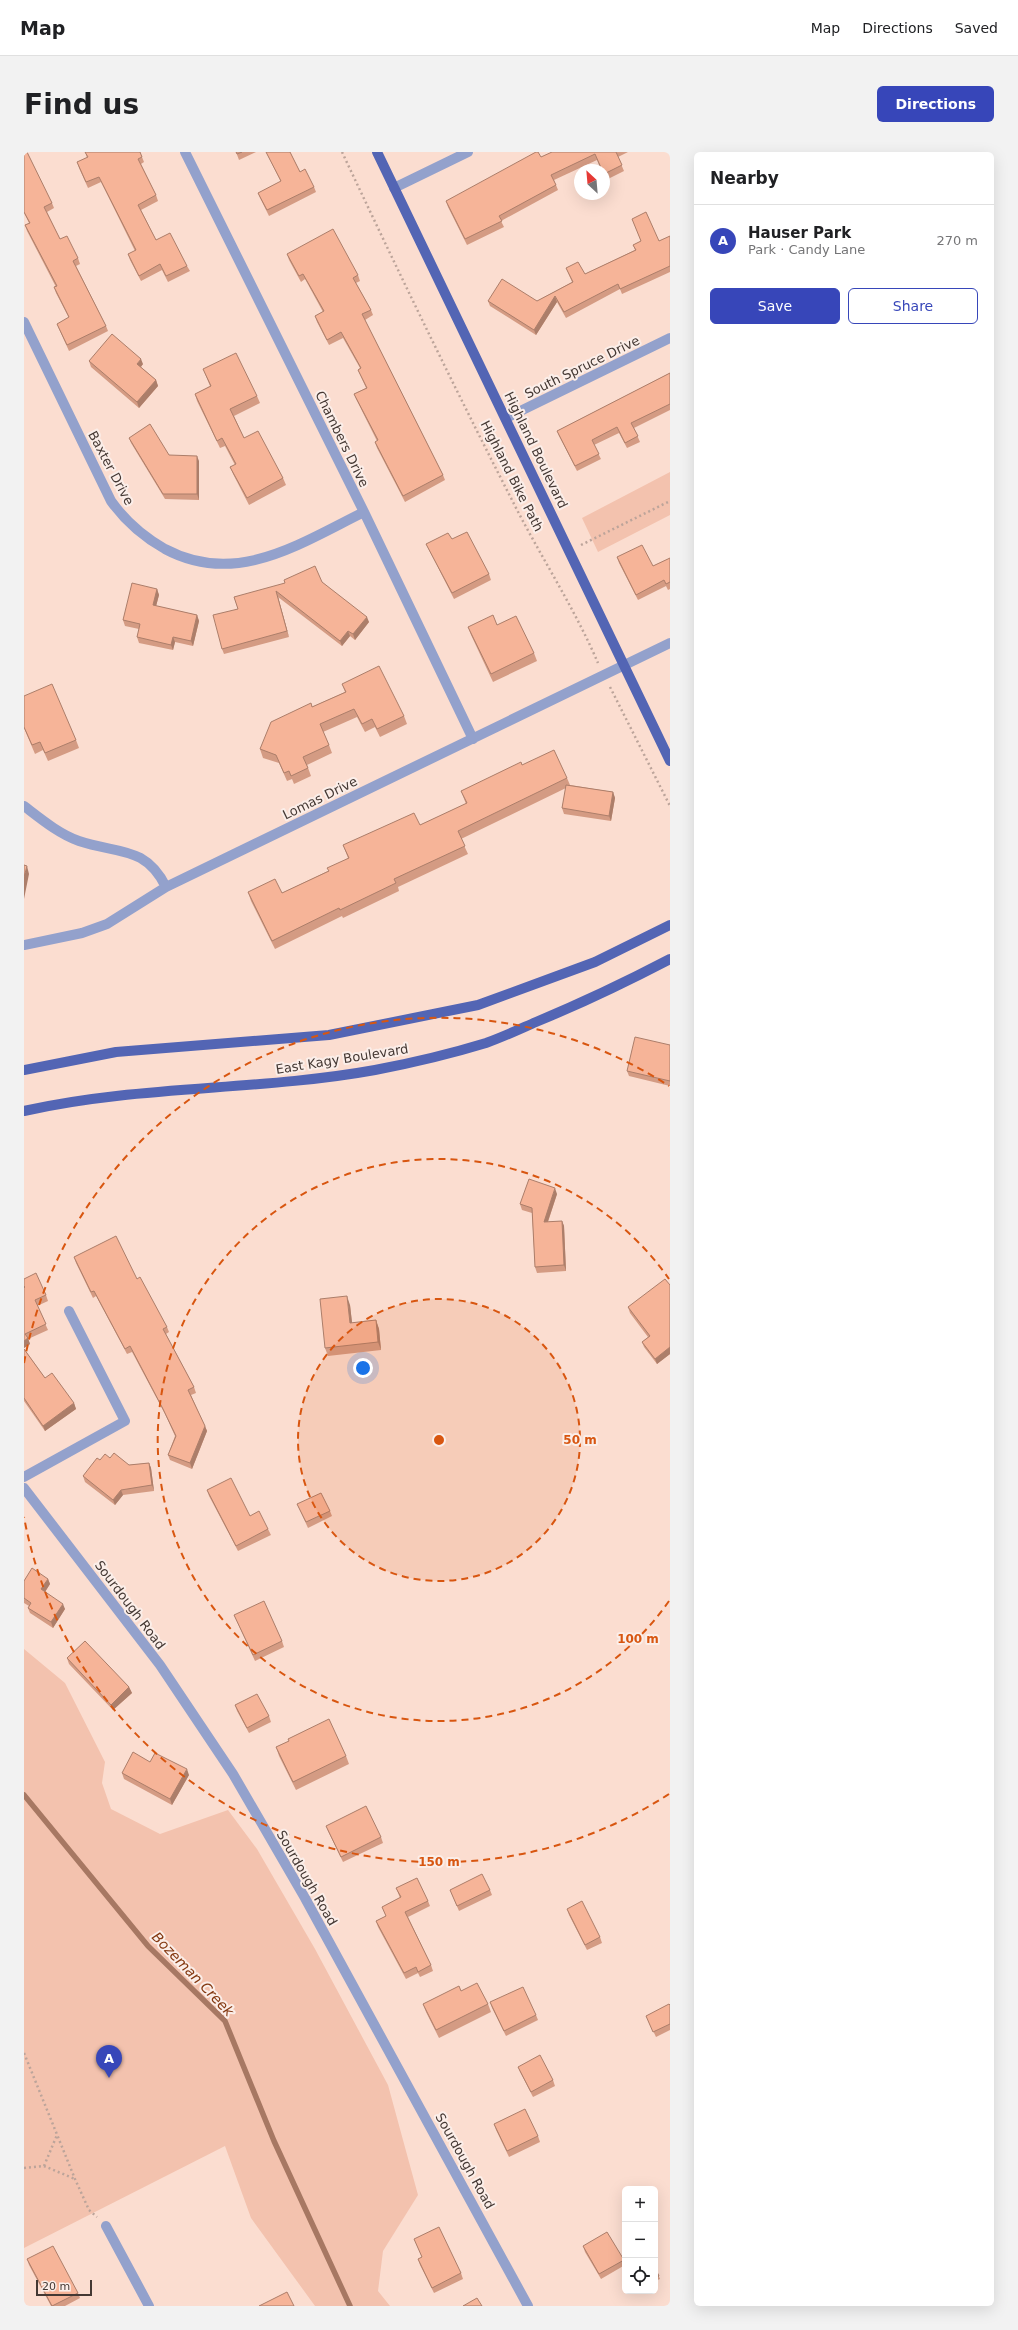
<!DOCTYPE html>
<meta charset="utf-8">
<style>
body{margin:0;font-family:"DejaVu Sans",sans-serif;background:#f2f2f2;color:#202124}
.controls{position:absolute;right:12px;bottom:12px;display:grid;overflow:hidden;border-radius:6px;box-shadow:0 4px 16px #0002}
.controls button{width:36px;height:36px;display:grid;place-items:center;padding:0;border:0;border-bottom:1px solid #e0e0e0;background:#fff;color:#202124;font:20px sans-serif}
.compass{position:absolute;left:550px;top:12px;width:36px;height:36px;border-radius:50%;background:#fff;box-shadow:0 4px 16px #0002;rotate:334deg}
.scale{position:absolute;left:12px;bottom:10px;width:56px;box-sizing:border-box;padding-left:4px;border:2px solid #443833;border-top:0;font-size:11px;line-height:14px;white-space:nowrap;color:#443833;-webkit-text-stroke:3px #fbeee9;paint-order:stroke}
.you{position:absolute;left:339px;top:1216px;width:14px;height:14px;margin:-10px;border:3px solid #fff;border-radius:50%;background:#1a73e8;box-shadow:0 0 0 6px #1a73e833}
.badge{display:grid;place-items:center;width:26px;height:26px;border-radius:50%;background:#3746b9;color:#fff;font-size:13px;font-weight:700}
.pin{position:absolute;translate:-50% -33px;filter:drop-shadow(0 1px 2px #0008)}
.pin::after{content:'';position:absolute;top:21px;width:14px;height:12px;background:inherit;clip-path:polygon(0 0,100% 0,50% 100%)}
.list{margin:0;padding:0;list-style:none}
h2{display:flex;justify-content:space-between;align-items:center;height:52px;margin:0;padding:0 16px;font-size:17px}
h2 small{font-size:13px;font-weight:400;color:#757577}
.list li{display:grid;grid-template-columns:26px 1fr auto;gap:12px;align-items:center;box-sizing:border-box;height:72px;padding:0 16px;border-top:1px solid #e0e0e0}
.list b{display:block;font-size:15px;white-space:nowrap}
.list p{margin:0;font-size:13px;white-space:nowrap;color:#757577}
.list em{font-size:13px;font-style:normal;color:#757577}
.actions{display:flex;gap:8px;padding:12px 16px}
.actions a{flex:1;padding:9px 0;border:1px solid #3746b9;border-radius:6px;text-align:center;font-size:14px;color:#3746b9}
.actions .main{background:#3746b9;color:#fff}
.icon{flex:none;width:22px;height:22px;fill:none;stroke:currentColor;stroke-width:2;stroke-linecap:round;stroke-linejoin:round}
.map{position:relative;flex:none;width:646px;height:2154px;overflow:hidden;border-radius:6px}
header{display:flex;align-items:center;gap:24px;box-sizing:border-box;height:56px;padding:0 20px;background:#fff;border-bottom:1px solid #e0e0e0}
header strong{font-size:19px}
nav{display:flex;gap:22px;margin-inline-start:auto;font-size:14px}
.intro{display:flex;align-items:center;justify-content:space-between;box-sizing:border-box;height:96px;padding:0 24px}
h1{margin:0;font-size:28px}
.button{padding:10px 18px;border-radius:6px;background:#3746b9;color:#fff;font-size:14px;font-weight:700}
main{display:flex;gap:24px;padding:0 24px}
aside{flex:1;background:#fff;border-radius:6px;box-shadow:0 4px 16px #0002}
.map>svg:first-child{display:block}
.green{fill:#f3c2ae}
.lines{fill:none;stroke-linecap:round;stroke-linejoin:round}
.stream{stroke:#a77863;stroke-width:5.5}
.path{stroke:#bca49a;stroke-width:2.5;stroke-dasharray:2 3;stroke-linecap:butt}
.minor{stroke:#93a1cc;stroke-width:10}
.major{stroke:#5365b4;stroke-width:10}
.wall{fill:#d49b83}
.shaded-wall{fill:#ac7e6a}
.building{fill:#f6b498;stroke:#ac7e6a}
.ring{fill:none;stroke:#d85610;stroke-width:2;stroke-dasharray:7 5}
.labels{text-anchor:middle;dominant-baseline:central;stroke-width:4;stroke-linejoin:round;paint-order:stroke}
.street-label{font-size:13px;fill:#443833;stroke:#fbeee9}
.water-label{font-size:14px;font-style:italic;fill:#843810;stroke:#fbeee9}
.centre{fill:#d85610;stroke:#fbeee9;stroke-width:2}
.ring-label{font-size:12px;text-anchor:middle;font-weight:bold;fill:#d85610;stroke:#fbeee9;stroke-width:4;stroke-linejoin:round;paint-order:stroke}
</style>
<header>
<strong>Map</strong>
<nav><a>Map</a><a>Directions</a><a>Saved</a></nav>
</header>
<div class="intro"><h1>Find us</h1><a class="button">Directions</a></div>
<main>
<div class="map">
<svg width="646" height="2154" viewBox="0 0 646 2154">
<rect width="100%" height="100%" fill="#fbddd0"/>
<path class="green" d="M 646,320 L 646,363 L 574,400 L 558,366 Z
M 0,1497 L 41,1531 L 81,1610 L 78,1631 L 87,1657 L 136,1682 L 204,1658 L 233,1697 L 291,1797 L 364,1933 L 394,2043 L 359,2099 L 354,2139 L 366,2154 L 291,2154 L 227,2066 L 201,1994 L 0,2096 Z"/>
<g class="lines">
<path class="stream" d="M 0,1643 L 124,1794 L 201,1869 L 250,1989 L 326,2154"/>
<path class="path" d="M 318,0 C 373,117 429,233 488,348 C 515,402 550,455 574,511
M 557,393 L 646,349
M 586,535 L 646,654
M 0,1901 L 51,2027 L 65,2058 L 73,2065
M 20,2014 L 33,1983
M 0,2016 L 20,2014 L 51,2027"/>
<path class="minor" d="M 161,0 L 340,360 L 449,587
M 370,36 L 444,0
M 0,170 L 87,349 C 102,370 118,384 141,397 C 212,435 275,392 340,360
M 482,266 L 646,186
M 0,654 C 17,667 35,682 55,689 C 93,702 121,693 142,735
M 0,793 L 58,781 L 83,772 L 142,735 L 646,491
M 0,1325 L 101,1269 L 45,1159
M 0,1336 L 136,1513 L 209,1622 L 281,1746 L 504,2154
M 82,2074 L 125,2154"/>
<path class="major" d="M 353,0 L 646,609
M 0,918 L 92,900 L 305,883 L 454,853 L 571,810 L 646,773
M 0,959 C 115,933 235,939 351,918 C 388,911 426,902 462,891 C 479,885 496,877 512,870 C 558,851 602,830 646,807"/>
</g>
<path class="wall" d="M 0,0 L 28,51 L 30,56 L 23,60 L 36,87 L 54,106 L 56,112 L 52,114 L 82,174 L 84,179 L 45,199 L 35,177 L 33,172 L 45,166 L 32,141 L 30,135 L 32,135 L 3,79 L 1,73 L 5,71 L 0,61 Z
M 61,0 L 116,0 L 120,10 L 117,12 L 132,43 L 134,49 L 117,58 L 132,88 L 163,114 L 166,119 L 144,130 L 138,118 L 117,129 L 106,108 L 104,102 L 111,99 L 77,30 L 64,36 L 55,16 L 53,10 L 63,6 Z
M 212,0 L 232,0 L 215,8 Z
M 242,0 L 266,0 L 276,20 L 290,35 L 292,40 L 245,64 L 236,46 L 234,41 L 257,30 Z
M 528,0 L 604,0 L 594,5 L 600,19 L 582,28 L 580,23 L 580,18 L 577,18 L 573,8 L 530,28 L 534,38 L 477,69 L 480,75 L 443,93 L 424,55 L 422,49 Z
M 608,67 L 635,89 L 646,84 L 646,120 L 598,142 L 596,137 L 542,166 L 533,150 L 512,183 L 466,154 L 464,149 L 513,149 L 548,130 L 542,116 L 561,122 L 611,98 L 609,93 L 617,89 Z
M 263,102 L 334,123 L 336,129 L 332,131 L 347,158 L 349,163 L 341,168 L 419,323 L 421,328 L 381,350 L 353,296 L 351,290 L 353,289 L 332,247 L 330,242 L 342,236 L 334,218 L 336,216 L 319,186 L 305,193 L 293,170 L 291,164 L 299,160 L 281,127 L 277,130 L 265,108 Z
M 65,209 L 119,212 L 117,215 L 132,228 L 134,234 L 115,256 L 67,215 Z
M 179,217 L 233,244 L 236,251 L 210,264 L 220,286 L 259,326 L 262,333 L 225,353 L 209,322 L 206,315 L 211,313 L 201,294 L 196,296 L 173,249 L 171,242 L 186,234 Z
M 646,221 L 646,258 L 610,276 L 616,290 L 603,296 L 595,281 L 570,293 L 577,307 L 553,319 L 535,284 L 533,279 Z
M 105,286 L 145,303 L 175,309 L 175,348 L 141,347 L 107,291 Z
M 428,387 L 465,422 L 467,428 L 430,447 L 405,398 L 402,392 Z
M 593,405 L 629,414 L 646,406 L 646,437 L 644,438 L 642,434 L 614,448 L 595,411 Z
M 298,430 L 345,470 L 331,488 L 326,484 L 318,494 L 254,445 L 265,485 L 200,502 L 198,497 L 214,457 L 210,445 Z
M 133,437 L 135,443 L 132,454 L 173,463 L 175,469 L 169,494 L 151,490 L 149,498 L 115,491 L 113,485 L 115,477 L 101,474 L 99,468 Z
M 473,473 L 510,501 L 513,509 L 469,530 L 447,483 L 444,475 Z
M 318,532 L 380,564 L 383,572 L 356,585 L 351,575 L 341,580 L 333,565 L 299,580 L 305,593 L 308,601 L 283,613 L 287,624 L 270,632 L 268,627 L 263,629 L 255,611 L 239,606 L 236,597 L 288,555 L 321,540 Z
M 0,544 L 52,588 L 55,596 L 24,609 L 19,598 L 11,602 L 0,576 Z
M 498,613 L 543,626 L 546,633 L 589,640 L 591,646 L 587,669 L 540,662 L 538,656 L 542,636 L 437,687 L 444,702 L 374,735 L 375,739 L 319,766 L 318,764 L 251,797 L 227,749 L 224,740 L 258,741 L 304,719 L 324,706 L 319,693 L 396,673 L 442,652 L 437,639 Z
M 646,893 L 646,934 L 605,924 L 603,919 Z
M 533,1042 L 524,1070 L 538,1069 L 540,1074 L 542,1119 L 513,1121 L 511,1115 L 508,1061 L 498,1058 L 496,1052 Z
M 50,1105 L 113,1127 L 143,1175 L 145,1180 L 142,1182 L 170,1235 L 172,1241 L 167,1243 L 183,1279 L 168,1317 L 146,1308 L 144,1303 L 151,1284 L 141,1262 L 108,1200 L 103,1202 L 72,1144 L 69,1146 L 52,1111 Z
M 0,1127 L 22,1143 L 24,1149 L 13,1154 L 24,1178 L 4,1187 L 6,1192 L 0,1196 Z
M 646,1133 L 646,1202 L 633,1212 L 620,1195 L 618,1190 L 624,1185 L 606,1161 L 604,1155 Z
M 326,1153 L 328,1171 L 352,1168 L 355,1177 L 357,1198 L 304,1204 L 301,1196 Z
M 0,1197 L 21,1226 L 50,1251 L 52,1257 L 21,1279 L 0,1249 Z
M 86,1306 L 105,1313 L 125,1311 L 127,1316 L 130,1339 L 99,1343 L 91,1353 L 61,1330 L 59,1324 L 76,1308 Z
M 183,1338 L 226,1364 L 244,1377 L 247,1383 L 214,1399 L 185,1344 Z
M 273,1352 L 306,1359 L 308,1364 L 284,1376 Z
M 24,1427 L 26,1432 L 21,1440 L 41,1457 L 29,1476 L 6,1461 L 4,1456 L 5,1454 L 0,1451 L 0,1429 Z
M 210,1463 L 258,1489 L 260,1495 L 231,1509 Z
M 43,1506 L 105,1535 L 108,1541 L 89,1558 L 45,1512 Z
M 211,1553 L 245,1564 L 247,1570 L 225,1581 L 213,1559 Z
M 265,1589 L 322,1604 L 325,1612 L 272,1638 L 255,1604 L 252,1595 Z
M 126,1610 L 165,1623 L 148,1653 L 100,1627 L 98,1621 Z
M 302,1674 L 357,1685 L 359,1691 L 319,1710 L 304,1679 Z
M 372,1736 L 404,1749 L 406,1754 L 384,1765 L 407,1813 L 409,1819 L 396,1825 L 394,1821 L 382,1827 L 354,1775 L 352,1769 L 362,1764 L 358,1755 L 376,1746 Z
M 426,1738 L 466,1738 L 468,1743 L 435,1759 Z
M 543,1757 L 576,1785 L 578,1791 L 563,1798 L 545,1763 Z
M 437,1839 L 464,1852 L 467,1860 L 415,1886 L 402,1860 L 399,1852 Z
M 466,1850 L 512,1863 L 514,1868 L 482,1884 L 468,1856 Z
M 646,1853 L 646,1878 L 632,1885 L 622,1864 Z
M 494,1915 L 529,1928 L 531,1934 L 509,1945 L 496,1920 Z
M 470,1972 L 514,1984 L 516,1990 L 485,2005 L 472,1978 Z
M 390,2087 L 437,2121 L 439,2127 L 410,2141 L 396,2113 L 394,2107 L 398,2105 Z
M 559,2094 L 600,2108 L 601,2113 L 577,2127 L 561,2100 Z
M 3,2107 L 54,2141 L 56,2146 L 41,2154 L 27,2154 L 5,2113 Z
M 631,2116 L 636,2127 L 631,2129 Z"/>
<path class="shaded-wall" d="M 531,144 L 533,150 L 512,183 L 510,178 Z
M 117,207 L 119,212 L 115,217 L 113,212 Z
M 132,228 L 134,234 L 115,256 L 113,250 Z
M 173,304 L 175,309 L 175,348 L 173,342 Z
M 133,437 L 135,443 L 131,458 L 129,453 Z
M 252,439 L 254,445 L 265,485 L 263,479 Z
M 173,463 L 175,469 L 169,494 L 167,489 Z
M 343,465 L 345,470 L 331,488 L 329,482 Z
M 324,479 L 326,484 L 318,494 L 316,489 Z
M 149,485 L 151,490 L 149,498 L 147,493 Z
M 589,640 L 591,646 L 587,669 L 585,664 Z
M 3,714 L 5,722 L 0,747 L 0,725 Z
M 531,1036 L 533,1042 L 522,1075 L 520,1070 Z
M 538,1069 L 540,1074 L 542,1119 L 540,1113 Z
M 323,1144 L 326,1153 L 329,1179 L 326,1171 Z
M 352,1168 L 355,1177 L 357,1198 L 354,1190 Z
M 4,1186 L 6,1192 L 0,1196 L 0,1189 Z
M 646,1195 L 646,1202 L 633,1212 L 631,1207 Z
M 50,1251 L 52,1257 L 21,1279 L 19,1274 Z
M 181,1274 L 183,1279 L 168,1317 L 166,1311 Z
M 125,1311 L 127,1316 L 130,1339 L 128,1333 Z
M 97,1338 L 99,1343 L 91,1353 L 89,1348 Z
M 24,1427 L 26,1432 L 19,1443 L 17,1437 Z
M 39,1452 L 41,1457 L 29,1476 L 27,1470 Z
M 105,1535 L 108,1541 L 89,1558 L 87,1553 Z
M 163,1617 L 165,1623 L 148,1653 L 146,1647 Z"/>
<path class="building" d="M 0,0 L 3,0 L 28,51 L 20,55 L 36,87 L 43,84 L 54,106 L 49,109 L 82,174 L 43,193 L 33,172 L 45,165 L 30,135 L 33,134 L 1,73 L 6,71 L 0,60 Z
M 61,0 L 116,0 L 118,5 L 114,7 L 132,43 L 114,53 L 132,88 L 146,81 L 163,114 L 142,124 L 136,112 L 115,124 L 104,102 L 112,98 L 75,25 L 62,30 L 53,10 L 64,5 Z
M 212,0 L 218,0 L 213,2 Z
M 242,0 L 266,0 L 276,20 L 281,17 L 290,35 L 243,58 L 234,41 L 257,29 Z
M 512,0 L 514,0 L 517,5 L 528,0 L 592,0 L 598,13 L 580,22 L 580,18 L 578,18 L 571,2 L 527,23 L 532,33 L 475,64 L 478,69 L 441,87 L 422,49 Z
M 622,60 L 635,89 L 646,84 L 646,114 L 596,137 L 594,132 L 540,160 L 531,144 L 510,178 L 464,149 L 478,127 L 513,149 L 549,130 L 542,116 L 554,110 L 561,122 L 612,98 L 609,93 L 617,89 L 608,67 Z
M 309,77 L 334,123 L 329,126 L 347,158 L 338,162 L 419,323 L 379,344 L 351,290 L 354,288 L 330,242 L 343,236 L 334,218 L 337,216 L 317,180 L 303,188 L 291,164 L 300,159 L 279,122 L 275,124 L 263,102 Z
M 88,182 L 117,207 L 113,212 L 132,228 L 113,250 L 65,209 Z
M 212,201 L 233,244 L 206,257 L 220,286 L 234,279 L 259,326 L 223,346 L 206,315 L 212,312 L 198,286 L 193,289 L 171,242 L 187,234 L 179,217 Z
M 646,221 L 646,252 L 607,271 L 614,284 L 601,291 L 593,275 L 568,288 L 575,302 L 551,314 L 533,279 Z
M 126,272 L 145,303 L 173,304 L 173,342 L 139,342 L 105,286 Z
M 443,380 L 465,422 L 428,441 L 402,392 L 424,381 L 428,387 Z
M 618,393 L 629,414 L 646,406 L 646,430 L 642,432 L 640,428 L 612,443 L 593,405 Z
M 291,414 L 298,430 L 343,465 L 329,482 L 324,479 L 316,489 L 252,439 L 263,479 L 198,497 L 189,463 L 214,457 L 210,445 L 261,431 L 260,428 Z
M 108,431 L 133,437 L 129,453 L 173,463 L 167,489 L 149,485 L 147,493 L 113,485 L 116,472 L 99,468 Z
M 469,463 L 473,473 L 492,464 L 510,501 L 467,522 L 444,475 Z
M 355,514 L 380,564 L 353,577 L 348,567 L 338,572 L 330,557 L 296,572 L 305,593 L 279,605 L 284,616 L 267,624 L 265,619 L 260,621 L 252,603 L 236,597 L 247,570 L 287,551 L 288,555 L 322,540 L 318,532 Z
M 28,532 L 52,588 L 21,601 L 16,590 L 8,593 L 0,575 L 0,544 Z
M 530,598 L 543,626 L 434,679 L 441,694 L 370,727 L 372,731 L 316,758 L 315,756 L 248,789 L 224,740 L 251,727 L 258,741 L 305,719 L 303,716 L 325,706 L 319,693 L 390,661 L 396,673 L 443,651 L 437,639 L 497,610 L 498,613 Z
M 542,633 L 589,640 L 585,664 L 538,656 Z
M 0,713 L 3,714 L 0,725 Z
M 611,885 L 646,893 L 646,929 L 603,919 Z
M 505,1027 L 531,1036 L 520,1070 L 538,1069 L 540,1113 L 511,1115 L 508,1056 L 496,1052 Z
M 92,1084 L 113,1127 L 116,1125 L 143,1175 L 139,1177 L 170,1235 L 164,1238 L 181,1274 L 166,1311 L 144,1303 L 152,1284 L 139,1257 L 106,1194 L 101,1197 L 70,1139 L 67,1140 L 50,1105 Z
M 12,1121 L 22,1143 L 11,1148 L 22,1172 L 1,1182 L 4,1186 L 0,1189 L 0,1136 L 1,1135 L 0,1134 L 0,1127 Z
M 641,1127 L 646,1133 L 646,1195 L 631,1207 L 618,1190 L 626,1184 L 604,1155 Z
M 323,1144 L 326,1171 L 352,1168 L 354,1190 L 301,1196 L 296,1147 Z
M 0,1197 L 21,1226 L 28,1221 L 50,1251 L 19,1274 L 0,1246 Z
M 90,1301 L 105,1313 L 125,1311 L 128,1333 L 97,1338 L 89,1348 L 59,1324 L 73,1306 L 76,1308 L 81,1302 L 86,1306 Z
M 207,1326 L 226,1364 L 235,1359 L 244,1377 L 212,1394 L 183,1338 Z
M 297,1341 L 306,1359 L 282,1370 L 273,1352 Z
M 8,1416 L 24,1427 L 17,1437 L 39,1452 L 27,1470 L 4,1456 L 7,1451 L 0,1446 L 0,1429 Z
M 240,1449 L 258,1489 L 229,1503 L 210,1463 Z
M 61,1489 L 105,1535 L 87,1553 L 43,1506 Z
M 233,1542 L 245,1564 L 223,1576 L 211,1553 Z
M 305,1567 L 322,1604 L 269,1630 L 252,1595 L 265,1589 L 264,1587 Z
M 109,1600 L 126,1610 L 131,1601 L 163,1617 L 146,1647 L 98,1621 Z
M 342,1654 L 357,1685 L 317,1705 L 302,1674 Z
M 458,1722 L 466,1738 L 433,1754 L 426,1738 Z
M 393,1726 L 404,1749 L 381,1760 L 407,1813 L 394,1820 L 392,1815 L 380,1821 L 352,1769 L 362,1764 L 358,1755 L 377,1745 L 372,1736 Z
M 558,1749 L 576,1785 L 561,1793 L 543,1757 Z
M 453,1831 L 464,1852 L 412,1878 L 399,1852 L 435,1834 L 437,1839 Z
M 499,1835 L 512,1863 L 480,1879 L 466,1850 Z
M 645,1852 L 646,1853 L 646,1872 L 629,1880 L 622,1864 Z
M 516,1903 L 529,1928 L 507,1940 L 494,1915 Z
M 501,1957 L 514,1984 L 483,1999 L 470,1972 Z
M 415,2075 L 437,2121 L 408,2136 L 394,2107 L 398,2105 L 390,2087 Z
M 583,2080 L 600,2108 L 575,2122 L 559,2094 Z
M 29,2094 L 54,2141 L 28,2154 L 3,2107 Z
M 631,2116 L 635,2124 L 631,2126 Z
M 263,2140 L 270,2154 L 235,2154 Z
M 453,2146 L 458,2154 L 439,2154 Z"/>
<circle cx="415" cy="1288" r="141" fill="#d85610" fill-opacity=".12"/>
<g class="ring">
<circle cx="415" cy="1288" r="141"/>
<path d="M645 1449A281 281 0 1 1 645 1127"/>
<path d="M645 1642A422 422 0 0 1 0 1365M0 1211A422 422 0 0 1 645 934"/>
</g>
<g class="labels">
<g class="street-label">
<text transform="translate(558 215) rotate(-26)">South Spruce Drive</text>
<text transform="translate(318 287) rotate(64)">Chambers Drive</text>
<text transform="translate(512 298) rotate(64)">Highland Boulevard</text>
<text transform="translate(87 316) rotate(62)">Baxter Drive</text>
<text transform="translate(488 324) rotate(63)">Highland Bike Path</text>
<text transform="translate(296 646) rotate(-26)">Lomas Drive</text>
<text transform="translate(318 907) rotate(-9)">East Kagy Boulevard</text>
<text transform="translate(106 1453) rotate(53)">Sourdough Road</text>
<text transform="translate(283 1726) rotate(60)">Sourdough Road</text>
<text transform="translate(441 2009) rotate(61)">Sourdough Road</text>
</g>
<g class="water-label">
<text transform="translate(169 1822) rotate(46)">Bozeman Creek</text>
</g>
</g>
<circle cx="415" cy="1288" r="6" class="centre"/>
<g class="ring-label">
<text x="556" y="1292">50 m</text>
<text x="614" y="1491">100 m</text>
<text x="415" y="1714">150 m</text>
</g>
</svg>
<div class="controls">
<button>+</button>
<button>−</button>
<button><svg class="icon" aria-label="locate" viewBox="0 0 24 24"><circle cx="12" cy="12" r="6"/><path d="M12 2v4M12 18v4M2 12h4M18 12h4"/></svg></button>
</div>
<svg class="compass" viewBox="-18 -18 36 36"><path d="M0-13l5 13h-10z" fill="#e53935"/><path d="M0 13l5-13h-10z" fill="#757577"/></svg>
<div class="scale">20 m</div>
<div class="you"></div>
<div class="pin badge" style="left:85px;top:1926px">A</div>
</div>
<aside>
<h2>Nearby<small></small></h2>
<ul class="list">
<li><span class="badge">A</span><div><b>Hauser Park</b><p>Park · Candy Lane</p></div><em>270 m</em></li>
</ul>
<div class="actions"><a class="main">Save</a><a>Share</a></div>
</aside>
</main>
